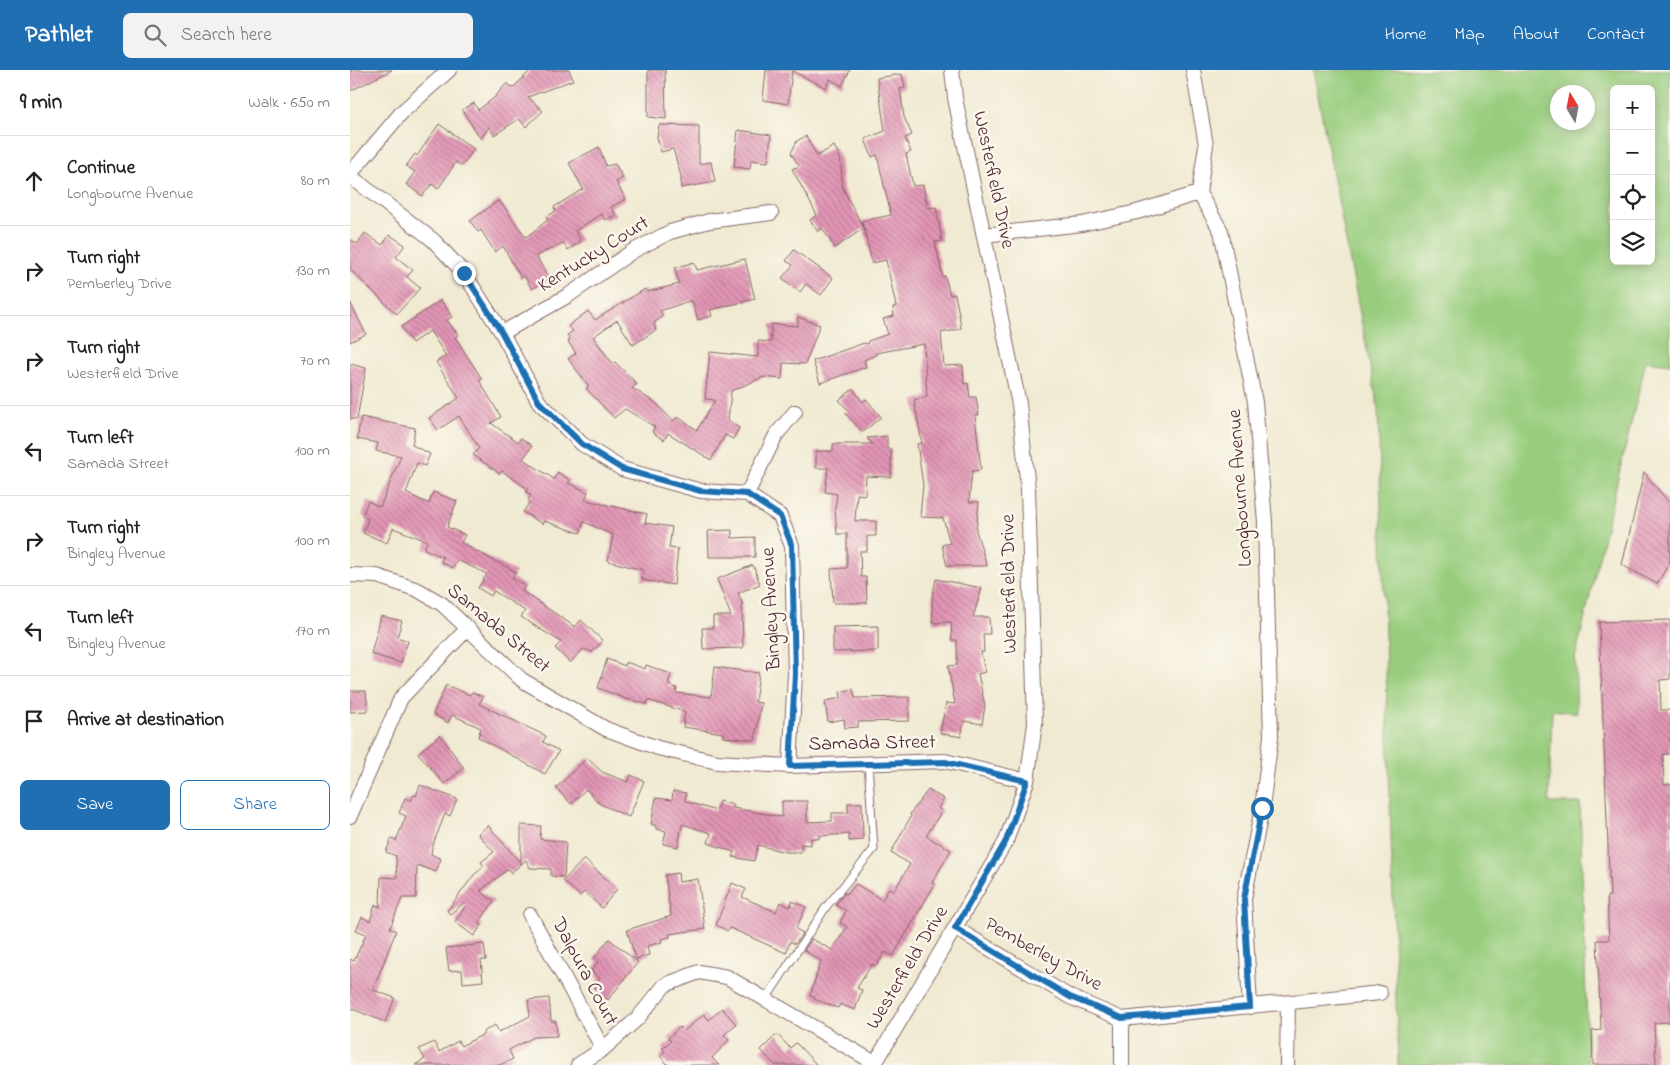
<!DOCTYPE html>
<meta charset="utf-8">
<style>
body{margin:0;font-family:"Indie Flower",sans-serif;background:#f2f2f2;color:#222}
.controls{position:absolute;right:15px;top:15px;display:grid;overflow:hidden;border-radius:8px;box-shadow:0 2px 12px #0003}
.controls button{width:45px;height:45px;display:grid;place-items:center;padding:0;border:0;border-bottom:1px solid #e0e0e0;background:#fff;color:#222;font:25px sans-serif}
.compass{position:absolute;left:1200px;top:15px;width:45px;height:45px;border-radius:50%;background:#fff;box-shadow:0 2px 12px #0003;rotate:350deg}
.stop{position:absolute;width:15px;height:15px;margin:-11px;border:4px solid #1f6fb2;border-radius:50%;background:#fff}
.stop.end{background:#1f6fb2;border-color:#fff;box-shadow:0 1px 5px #0008}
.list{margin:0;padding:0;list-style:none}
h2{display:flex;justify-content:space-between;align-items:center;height:65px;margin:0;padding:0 20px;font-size:21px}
h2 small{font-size:16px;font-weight:400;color:#767676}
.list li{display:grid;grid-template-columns:32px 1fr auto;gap:15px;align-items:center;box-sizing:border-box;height:90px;padding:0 20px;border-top:1px solid #e0e0e0}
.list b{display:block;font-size:19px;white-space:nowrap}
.list p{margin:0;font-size:16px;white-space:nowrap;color:#767676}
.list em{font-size:16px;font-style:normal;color:#767676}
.actions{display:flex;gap:10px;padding:15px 20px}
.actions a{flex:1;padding:11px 0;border:1px solid #1f6fb2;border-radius:8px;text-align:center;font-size:18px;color:#1f6fb2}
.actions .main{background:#1f6fb2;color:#fff}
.icon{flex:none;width:28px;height:28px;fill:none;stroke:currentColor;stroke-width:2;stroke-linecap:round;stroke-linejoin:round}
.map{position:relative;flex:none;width:1320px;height:995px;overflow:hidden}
header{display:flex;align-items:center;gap:30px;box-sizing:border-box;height:70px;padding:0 25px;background:#1f6fb2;color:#fff}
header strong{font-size:24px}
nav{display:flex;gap:28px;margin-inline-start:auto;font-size:18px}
.search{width:350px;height:45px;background:#f2f2f2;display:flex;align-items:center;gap:12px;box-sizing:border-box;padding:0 18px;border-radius:8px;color:#767676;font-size:19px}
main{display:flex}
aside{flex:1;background:#fff}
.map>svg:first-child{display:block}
.green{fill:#99cd7e;stroke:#727654;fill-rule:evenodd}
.building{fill:url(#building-back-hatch)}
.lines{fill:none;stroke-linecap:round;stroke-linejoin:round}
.service-casing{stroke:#846665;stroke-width:9}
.minor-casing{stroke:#846665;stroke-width:16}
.service{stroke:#fff;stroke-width:7}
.minor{stroke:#fff;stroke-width:14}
.route{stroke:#1f6fb2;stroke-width:6}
.labels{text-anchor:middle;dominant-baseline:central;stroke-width:5;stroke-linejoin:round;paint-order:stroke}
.street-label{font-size:20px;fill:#4a1f2b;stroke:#fbf7ec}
</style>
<header>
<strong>Pathlet</strong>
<div class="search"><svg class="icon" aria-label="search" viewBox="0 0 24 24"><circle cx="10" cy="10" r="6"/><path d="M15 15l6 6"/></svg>Search here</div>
<nav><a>Home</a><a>Map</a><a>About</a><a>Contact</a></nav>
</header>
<main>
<aside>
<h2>9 min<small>Walk · 650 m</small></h2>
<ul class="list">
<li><svg class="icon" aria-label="ahead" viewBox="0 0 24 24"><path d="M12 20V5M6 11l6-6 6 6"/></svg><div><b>Continue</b><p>Longbourne Avenue</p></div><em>80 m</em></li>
<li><svg class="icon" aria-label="right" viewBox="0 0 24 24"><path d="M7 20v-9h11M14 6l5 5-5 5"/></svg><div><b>Turn right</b><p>Pemberley Drive</p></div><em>130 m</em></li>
<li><svg class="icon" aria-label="right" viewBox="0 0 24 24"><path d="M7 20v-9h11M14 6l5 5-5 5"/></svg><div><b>Turn right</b><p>Westerfield Drive</p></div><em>70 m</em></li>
<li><svg class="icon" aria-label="left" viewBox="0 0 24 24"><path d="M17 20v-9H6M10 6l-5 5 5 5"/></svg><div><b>Turn left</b><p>Samada Street</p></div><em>100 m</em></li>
<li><svg class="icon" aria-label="right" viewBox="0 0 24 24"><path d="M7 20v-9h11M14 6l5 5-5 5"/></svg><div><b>Turn right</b><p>Bingley Avenue</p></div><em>100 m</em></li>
<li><svg class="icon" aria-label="left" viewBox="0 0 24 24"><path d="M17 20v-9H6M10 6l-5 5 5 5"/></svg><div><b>Turn left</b><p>Bingley Avenue</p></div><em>170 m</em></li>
<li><svg class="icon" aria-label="arrive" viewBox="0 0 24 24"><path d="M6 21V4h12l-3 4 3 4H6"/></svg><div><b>Arrive at destination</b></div></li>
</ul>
<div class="actions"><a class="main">Save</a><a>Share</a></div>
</aside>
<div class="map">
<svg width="1320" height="995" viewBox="0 0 1320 995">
<defs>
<pattern id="building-back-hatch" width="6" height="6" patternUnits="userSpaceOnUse" patternTransform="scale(1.25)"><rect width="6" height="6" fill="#e295b5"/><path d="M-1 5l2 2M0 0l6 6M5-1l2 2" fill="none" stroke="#b97993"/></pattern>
</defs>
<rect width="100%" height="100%" fill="#fbf7ec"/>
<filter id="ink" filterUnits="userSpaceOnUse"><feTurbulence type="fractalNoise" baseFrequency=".02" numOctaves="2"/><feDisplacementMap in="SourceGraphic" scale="10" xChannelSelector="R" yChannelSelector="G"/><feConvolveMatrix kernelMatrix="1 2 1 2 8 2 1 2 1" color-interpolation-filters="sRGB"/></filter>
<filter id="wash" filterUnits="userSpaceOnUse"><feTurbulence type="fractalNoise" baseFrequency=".0096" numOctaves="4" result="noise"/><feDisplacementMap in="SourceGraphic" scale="20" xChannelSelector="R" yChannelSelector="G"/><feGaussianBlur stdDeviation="1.12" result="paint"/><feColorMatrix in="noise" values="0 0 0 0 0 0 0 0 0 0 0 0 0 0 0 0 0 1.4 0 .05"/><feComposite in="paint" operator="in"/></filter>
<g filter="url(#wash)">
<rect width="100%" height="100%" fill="#f0ead2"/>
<path class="green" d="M 963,0 L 1320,0 L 1320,294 L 1296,291 L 1225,588 L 1227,643 L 1202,640 L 1199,733 L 1230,733 L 1238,995 L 1048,995 L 1028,337 ZM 1264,19 L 1301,19 L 1301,191 L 1264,191 ZM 1208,22 L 1238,22 L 1238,52 L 1208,52 Z"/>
<g id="blocks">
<path class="building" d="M 0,0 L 42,0 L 0,21 Z
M 181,0 L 219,0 L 223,10 L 178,27 L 193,41 L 176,57 L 169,49 L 144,65 L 139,57 L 131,69 L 112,40 L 124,33 L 128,40 L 144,28 L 157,13 L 163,18 Z
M 298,0 L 315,0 L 316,49 L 298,47 Z
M 416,0 L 500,0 L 492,16 L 480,9 L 476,18 L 442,1 L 438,34 L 413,30 Z
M 552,4 L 555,18 L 550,19 L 554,47 L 562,65 L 555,68 L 561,82 L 556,84 L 563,116 L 573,115 L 578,138 L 586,137 L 592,171 L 585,172 L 593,207 L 595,206 L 600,225 L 605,224 L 610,250 L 611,259 L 591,263 L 594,296 L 613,295 L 614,314 L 618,313 L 620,327 L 626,327 L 629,345 L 625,345 L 631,400 L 622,401 L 619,432 L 629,432 L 626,461 L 637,496 L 597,496 L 592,475 L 600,473 L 593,448 L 570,447 L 573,415 L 567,374 L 572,373 L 564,330 L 577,327 L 574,274 L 526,283 L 526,285 L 514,290 L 516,297 L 470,313 L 463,291 L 514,273 L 517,274 L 518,271 L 538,264 L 533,249 L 544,246 L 543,237 L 546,236 L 536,190 L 522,193 L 514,158 L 485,178 L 472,158 L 468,162 L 460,150 L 467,145 L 442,99 L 449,96 L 441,83 L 447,71 L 456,66 L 467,86 L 484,76 L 490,87 L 493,119 L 513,157 L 512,151 L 541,145 L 527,85 L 522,87 L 515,69 L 535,61 L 527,8 Z
M 89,54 L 124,79 L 112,96 L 106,92 L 88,119 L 82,114 L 72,126 L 56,114 L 65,102 L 56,96 L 65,84 L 67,86 Z
M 309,55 L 349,56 L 349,94 L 361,92 L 365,112 L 331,118 L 331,106 L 323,79 L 311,82 L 307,67 Z
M 388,60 L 421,65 L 418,92 L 401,90 L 400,99 L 384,97 Z
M 249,77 L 256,96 L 265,94 L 273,108 L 266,112 L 276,129 L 261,137 L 266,145 L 255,150 L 251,144 L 225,161 L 231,171 L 218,180 L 213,173 L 186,186 L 200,209 L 182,219 L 174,206 L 171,208 L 153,176 L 145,182 L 131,160 L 128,162 L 120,151 L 149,130 L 176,167 L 198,150 L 196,147 L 206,141 L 204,137 L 233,119 L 219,93 Z
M 15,163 L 32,175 L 40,165 L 55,175 L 46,187 L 63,200 L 57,207 L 70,218 L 47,244 L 0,200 L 0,169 L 7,174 Z
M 444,180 L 483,208 L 471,225 L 456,214 L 450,222 L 432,208 L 443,195 L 436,191 Z
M 395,189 L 405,229 L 360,240 L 362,246 L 348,250 L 342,230 L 310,241 L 313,246 L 304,253 L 306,260 L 283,275 L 267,250 L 243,267 L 263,294 L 265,292 L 287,314 L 282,318 L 306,333 L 323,351 L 328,347 L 347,360 L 365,330 L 355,329 L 360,282 L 408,287 L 408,271 L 421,272 L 421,254 L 448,256 L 448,247 L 470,255 L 455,294 L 433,293 L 432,309 L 414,307 L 381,321 L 378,351 L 389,358 L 383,369 L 375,365 L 361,390 L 318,363 L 314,370 L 302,362 L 305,357 L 275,339 L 264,348 L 236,318 L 239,316 L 218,289 L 226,283 L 218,272 L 220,270 L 217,265 L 223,261 L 218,256 L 238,241 L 245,250 L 295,219 L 297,222 L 329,214 L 325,198 L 344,192 L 347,200 Z
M 91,230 L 102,247 L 97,250 L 108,265 L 105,267 L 132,309 L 129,310 L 151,347 L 141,353 L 168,372 L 171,368 L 182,376 L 173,389 L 204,409 L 208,402 L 220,410 L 218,413 L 238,422 L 235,430 L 297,444 L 295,453 L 322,457 L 319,478 L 328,479 L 324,515 L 292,510 L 293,500 L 258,491 L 263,465 L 234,452 L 230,463 L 194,451 L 192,454 L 173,442 L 180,432 L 178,430 L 181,425 L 176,422 L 178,419 L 152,401 L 150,404 L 123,385 L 129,378 L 109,346 L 88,360 L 79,348 L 109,328 L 86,292 L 96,286 L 80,261 L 62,273 L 51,257 Z
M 0,232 L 16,264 L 0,272 Z
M 0,294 L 16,298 L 7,349 L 0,349 Z
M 503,319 L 513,332 L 516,329 L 531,347 L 513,362 L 495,343 L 498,340 L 489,330 Z
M 11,347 L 65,358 L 62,375 L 80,384 L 75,396 L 67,393 L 56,423 L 79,434 L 83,422 L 107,431 L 97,457 L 115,465 L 111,473 L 166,502 L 162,508 L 175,516 L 172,521 L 225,557 L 231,550 L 253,571 L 242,582 L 233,579 L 220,593 L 205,578 L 211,572 L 171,547 L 175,541 L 144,521 L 141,526 L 128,518 L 137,504 L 107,490 L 103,498 L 91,492 L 93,487 L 74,479 L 77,471 L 43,458 L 37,473 L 13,463 L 18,449 L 12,446 L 18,431 L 30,437 L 51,386 L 26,381 L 28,373 L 7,369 Z
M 537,366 L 537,379 L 541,379 L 541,407 L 516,406 L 515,425 L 507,424 L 505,451 L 526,451 L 526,466 L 517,466 L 517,481 L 510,481 L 511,507 L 516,507 L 517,533 L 483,533 L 481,499 L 497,498 L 497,464 L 487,464 L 485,439 L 487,424 L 475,422 L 478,398 L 466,398 L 466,381 L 483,381 L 483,374 L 523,374 L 517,368 Z
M 1294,402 L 1320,434 L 1320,491 L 1307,514 L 1272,495 Z
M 382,460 L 382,468 L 405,467 L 405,487 L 359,487 L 358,461 Z
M 403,495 L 410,514 L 388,523 L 392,532 L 393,578 L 353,579 L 352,558 L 363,558 L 363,546 L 381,546 L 367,509 Z
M 586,509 L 632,518 L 623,547 L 639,547 L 640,564 L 633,564 L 634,582 L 631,582 L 635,602 L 628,604 L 635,636 L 632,654 L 614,651 L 611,667 L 590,663 L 596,633 L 605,634 L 598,596 L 607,595 L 607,570 L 602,570 L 601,552 L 583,553 L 582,528 Z
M 31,546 L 52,551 L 47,567 L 58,571 L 51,593 L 21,584 Z
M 1320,550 L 1320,609 L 1310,610 L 1311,640 L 1320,640 L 1320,684 L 1313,684 L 1314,715 L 1320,714 L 1320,952 L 1304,953 L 1306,995 L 1243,995 L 1242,961 L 1251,960 L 1247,870 L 1259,870 L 1257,826 L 1260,826 L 1249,552 Z
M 528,556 L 528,581 L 483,582 L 483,557 Z
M 257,589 L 275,596 L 276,592 L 295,599 L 296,595 L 321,604 L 318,615 L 327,618 L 326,623 L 361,627 L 365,597 L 409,603 L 405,632 L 411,633 L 405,670 L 373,667 L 373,663 L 333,657 L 335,642 L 298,630 L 297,634 L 276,629 L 248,618 Z
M 96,615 L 120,625 L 122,622 L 133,627 L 129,634 L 196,666 L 193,672 L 209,681 L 195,704 L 128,667 L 131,658 L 102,645 L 98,653 L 83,644 Z
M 503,619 L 505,628 L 559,627 L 559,651 L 508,652 L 508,657 L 495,658 L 494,649 L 478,652 L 475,631 L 491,628 L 490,622 Z
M 0,621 L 16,621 L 18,641 L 0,642 Z
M 90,665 L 114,698 L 94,714 L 68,683 Z
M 237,688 L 252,702 L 278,712 L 281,705 L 294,711 L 279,747 L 250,734 L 236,719 L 221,734 L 206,718 Z
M 70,715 L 107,729 L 100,746 L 95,744 L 82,777 L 81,784 L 91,789 L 86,802 L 67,795 L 66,828 L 52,828 L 40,858 L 46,861 L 23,920 L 45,928 L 35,952 L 0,938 L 0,889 L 4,891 L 16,864 L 6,860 L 12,847 L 20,851 L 25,835 L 30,837 L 31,807 L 47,808 L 46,786 L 36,782 L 41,769 L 46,771 L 56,746 L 49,743 L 55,728 L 61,731 L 63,725 L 66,726 Z
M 578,720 L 594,729 L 588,738 L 592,741 L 576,766 L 601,780 L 582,813 L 585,814 L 543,886 L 535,882 L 526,896 L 522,894 L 507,918 L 512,920 L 505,940 L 490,934 L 488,938 L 464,929 L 465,927 L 460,926 L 471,891 L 454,880 L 462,869 L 482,880 L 497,857 L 490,853 L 496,841 L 486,835 L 494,823 L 497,824 L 506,814 L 532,830 L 539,818 L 544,821 L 560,794 L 541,783 L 561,746 L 560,744 Z
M 323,721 L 336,723 L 335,731 L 366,741 L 369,731 L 384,735 L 383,738 L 432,747 L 432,731 L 457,731 L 457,752 L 482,751 L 482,743 L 498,743 L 498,733 L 512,733 L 513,770 L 499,771 L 499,764 L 469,766 L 469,769 L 461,768 L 461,775 L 451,774 L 451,782 L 435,782 L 408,775 L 404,791 L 383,787 L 384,782 L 358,773 L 361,763 L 332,754 L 328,777 L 313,774 L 316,761 L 306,759 L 306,756 L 301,754 L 306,728 L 322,730 Z
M 138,755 L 171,794 L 171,755 L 191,756 L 190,769 L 216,772 L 214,807 L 201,806 L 201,799 L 180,798 L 176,790 L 161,803 L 158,799 L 130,821 L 144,831 L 129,853 L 132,855 L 124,866 L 105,852 L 116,835 L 114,833 L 100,844 L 97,841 L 124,805 L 134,796 L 131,792 L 144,782 L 128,764 Z
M 234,789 L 267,819 L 252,838 L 234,822 L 230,826 L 213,811 Z
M 328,803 L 329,812 L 348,809 L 355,859 L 319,864 L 320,867 L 311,869 L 312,872 L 297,876 L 299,885 L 286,889 L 277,860 L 321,846 L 315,805 Z
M 382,813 L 396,819 L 392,827 L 426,842 L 430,832 L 440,837 L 442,831 L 456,837 L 446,859 L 453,863 L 445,874 L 440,871 L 436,883 L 380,858 L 378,861 L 366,855 Z
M 259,869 L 288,892 L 258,930 L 243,916 L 250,909 L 241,901 L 248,892 L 244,888 Z
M 134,874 L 136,890 L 131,890 L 133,911 L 113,913 L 112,900 L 99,901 L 96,878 Z
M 199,928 L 201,951 L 206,951 L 207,966 L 184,967 L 159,980 L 163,989 L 150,995 L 65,995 L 75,989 L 69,979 L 84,972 L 89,982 L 108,971 L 111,976 L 134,964 L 133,962 L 145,955 L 149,962 L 180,946 L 178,930 Z
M 372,938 L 386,954 L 374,965 L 379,970 L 362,988 L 369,995 L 318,995 L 310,986 L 315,981 L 312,978 L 321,971 L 318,968 L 330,957 L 334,961 L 354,944 L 359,950 Z
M 427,964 L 440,978 L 446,973 L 467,995 L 425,995 L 411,980 Z"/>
</g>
</g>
<g filter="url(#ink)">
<use href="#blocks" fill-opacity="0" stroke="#846665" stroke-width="1"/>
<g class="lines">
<g class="service-casing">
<path id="service" d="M 416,929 L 476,837 L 524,779 L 518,693"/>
</g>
<g class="minor-casing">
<path id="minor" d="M 843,0 L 856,75 L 849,123
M 0,104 L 52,42 L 99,0
M 0,106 L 83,170 L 114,203 L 152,263 L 189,332 L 232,374 L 272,399 L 351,421 L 397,424 L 430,446 L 442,476 L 445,605 L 440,696
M 849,123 L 871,161 L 905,332 L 915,452 L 921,667 L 912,738 L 894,829 L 900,937
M 634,165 L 732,154 L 787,142 L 849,123
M 152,263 L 219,225 L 283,181 L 320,162 L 359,151 L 421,143
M 397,424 L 426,365 L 445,342
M 0,505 L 27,506 L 68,520 L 92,534 L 172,610 L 256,659 L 308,678 L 367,692 L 440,696 L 595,691 L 677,711
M 0,746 L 51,628 L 118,558
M 180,845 L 253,979
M 605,858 L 720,927 L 772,949 L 1030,923
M 228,995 L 253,979 L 287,949 L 315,915 L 349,902 L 377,907 L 525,993
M 524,995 L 656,771 L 677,711 L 685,654 L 678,419 L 669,334 L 605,28 L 602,0
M 772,995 L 772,949
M 937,995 L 938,933"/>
</g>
<use href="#service" class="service"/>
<use href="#minor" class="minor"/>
</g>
</g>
<g class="lines" filter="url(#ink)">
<path class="route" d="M 114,203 L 152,263 L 189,332 L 232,374 L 272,399 L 351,421 L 397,424 L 430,446 L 442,476 L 445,604 L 440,696 L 595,692 L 677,711 L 656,771 L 605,858 L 720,927 L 772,948 L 900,937 L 894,829 L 912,738"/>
</g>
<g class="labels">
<g class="street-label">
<text transform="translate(643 110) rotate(78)">Westerfield Drive</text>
<text transform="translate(244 185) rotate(-32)">Kentucky Court</text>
<text transform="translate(891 418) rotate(-94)">Longbourne Avenue</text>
<text transform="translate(660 514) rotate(-91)">Westerfield Drive</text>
<text transform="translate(422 539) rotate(-93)">Bingley Avenue</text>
<text transform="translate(148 559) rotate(40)">Samada Street</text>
<text transform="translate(522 674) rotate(-1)">Samada Street</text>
<text transform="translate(693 885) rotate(29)">Pemberley Drive</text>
<text transform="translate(558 898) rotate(-59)">Westerfield Drive</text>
<text transform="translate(234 902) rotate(62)">Dalpura Court</text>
</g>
</g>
</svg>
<div class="controls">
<button>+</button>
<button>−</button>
<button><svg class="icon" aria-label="locate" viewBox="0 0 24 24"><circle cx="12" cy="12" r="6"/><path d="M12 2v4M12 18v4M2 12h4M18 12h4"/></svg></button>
<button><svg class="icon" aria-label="layers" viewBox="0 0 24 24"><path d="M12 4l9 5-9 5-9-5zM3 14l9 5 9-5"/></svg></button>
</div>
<svg class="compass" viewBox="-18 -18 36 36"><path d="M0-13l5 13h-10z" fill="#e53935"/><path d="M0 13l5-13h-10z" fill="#767676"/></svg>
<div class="stop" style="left:912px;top:738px"></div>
<div class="stop end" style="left:114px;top:203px"></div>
</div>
</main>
